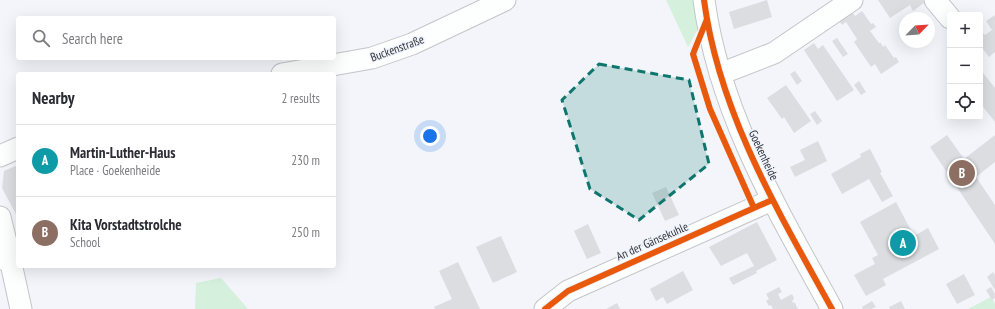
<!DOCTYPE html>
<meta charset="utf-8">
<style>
body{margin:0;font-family:"PT Sans Narrow",sans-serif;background:#f7f7f7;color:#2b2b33}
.controls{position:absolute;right:12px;top:12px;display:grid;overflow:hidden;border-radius:4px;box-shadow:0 4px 16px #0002}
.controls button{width:36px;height:36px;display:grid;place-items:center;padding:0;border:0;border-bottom:1px solid #e1e1e2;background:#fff;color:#2b2b33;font:20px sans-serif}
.compass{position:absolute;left:899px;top:12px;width:36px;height:36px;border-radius:50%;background:#fff;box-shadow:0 4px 16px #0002;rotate:65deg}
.you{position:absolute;left:430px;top:136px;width:14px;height:14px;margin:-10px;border:3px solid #fff;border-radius:50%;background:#1a73e8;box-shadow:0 0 0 6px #1a73e833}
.badge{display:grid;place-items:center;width:26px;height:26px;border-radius:50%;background:#0b8043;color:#fff;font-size:13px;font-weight:700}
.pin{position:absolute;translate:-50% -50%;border:2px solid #fff;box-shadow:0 1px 4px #0006}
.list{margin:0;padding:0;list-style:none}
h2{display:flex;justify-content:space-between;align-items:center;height:52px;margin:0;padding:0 16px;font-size:17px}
h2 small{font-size:13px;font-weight:400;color:#7c7c81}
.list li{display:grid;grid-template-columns:26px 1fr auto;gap:12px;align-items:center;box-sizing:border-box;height:72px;padding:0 16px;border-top:1px solid #e1e1e2}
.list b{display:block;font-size:15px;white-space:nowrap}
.list p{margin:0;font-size:13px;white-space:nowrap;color:#7c7c81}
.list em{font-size:13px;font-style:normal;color:#7c7c81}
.icon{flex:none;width:22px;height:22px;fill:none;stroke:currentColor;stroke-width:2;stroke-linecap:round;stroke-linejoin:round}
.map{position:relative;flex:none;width:995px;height:309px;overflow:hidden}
.search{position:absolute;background:#fff;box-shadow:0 4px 16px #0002;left:16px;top:16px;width:320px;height:44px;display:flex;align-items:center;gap:10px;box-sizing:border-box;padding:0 14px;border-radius:4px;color:#7c7c81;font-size:15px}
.panel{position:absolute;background:#fff;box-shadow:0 4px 16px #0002;left:16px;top:72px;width:320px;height:196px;border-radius:4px}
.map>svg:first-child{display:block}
.green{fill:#d5f0dc}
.building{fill:#dbdde1}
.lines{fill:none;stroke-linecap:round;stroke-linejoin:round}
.minor-casing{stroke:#c3c5c8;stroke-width:23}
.minor{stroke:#fdfefe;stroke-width:21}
.cycleway-casing{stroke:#f0f4fd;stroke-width:8}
.cycleway{stroke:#e8590c;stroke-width:6}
.marked{fill:#0f766e;fill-opacity:0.2;stroke:#0f766e;stroke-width:3;stroke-dasharray:8 5;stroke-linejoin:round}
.labels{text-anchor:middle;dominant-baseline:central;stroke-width:3;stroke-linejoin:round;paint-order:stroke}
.street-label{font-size:12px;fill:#333438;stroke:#f0f4fd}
</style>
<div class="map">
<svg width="995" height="309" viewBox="0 0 995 309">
<rect width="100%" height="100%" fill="#f3f5fa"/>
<path class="green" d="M 666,0 L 694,0 L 700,25 L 688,47 Z
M 221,278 L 248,309 L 195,309 L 196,283 Z
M 991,297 L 995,304 L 995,309 L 968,309 Z"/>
<path class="building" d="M 767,0 L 772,17 L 734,29 L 729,12 Z
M 878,0 L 923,0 L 925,2 L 913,11 L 910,5 L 890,18 Z
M 851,10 L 855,16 L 862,11 L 871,24 L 873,23 L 876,27 L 870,31 L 879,43 L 881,43 L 883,47 L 885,45 L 894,58 L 896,57 L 899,62 L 881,74 L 875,64 L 871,67 L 854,42 L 857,39 L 846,22 L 842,25 L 838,19 Z
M 995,15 L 995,52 L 989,57 L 980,45 L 980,30 L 985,35 L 992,30 L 986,21 Z
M 837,38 L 848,54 L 843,57 L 832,41 Z
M 814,43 L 818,49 L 823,45 L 854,90 L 837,101 L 804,50 Z
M 980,69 L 995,88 L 995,122 L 980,103 Z
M 795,71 L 802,81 L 797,85 L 790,74 Z
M 859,81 L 866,92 L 861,95 L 854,85 Z
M 786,85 L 811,121 L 794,133 L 784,117 L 782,119 L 767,98 Z
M 815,111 L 822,121 L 817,125 L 810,114 Z
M 947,135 L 964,159 L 995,135 L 995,162 L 976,177 L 995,205 L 995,244 L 930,147 Z
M 818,141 L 827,161 L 795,177 L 790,167 L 805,160 L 800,150 Z
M 870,149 L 882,172 L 880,173 L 893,196 L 882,202 L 869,179 L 842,194 L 831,174 L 861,157 L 860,154 Z
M 18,165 L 18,218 L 2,188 L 4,171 Z
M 666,187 L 679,215 L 665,221 L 652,193 Z
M 896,202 L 914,236 L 928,228 L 939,249 L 883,279 L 886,285 L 866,296 L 854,275 L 875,264 L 872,258 L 878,255 L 860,222 Z
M 757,222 L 777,260 L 756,271 L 757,273 L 733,285 L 729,278 L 754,266 L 747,253 L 721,266 L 709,247 Z
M 588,224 L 601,253 L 587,259 L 574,231 Z
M 501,236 L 517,272 L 493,283 L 476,247 Z
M 458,262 L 480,309 L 435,309 L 434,307 L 452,299 L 439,271 Z
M 683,271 L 693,290 L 667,304 L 663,297 L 656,301 L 650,289 Z
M 993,272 L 995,275 L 995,290 L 987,277 Z
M 964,274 L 975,295 L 957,304 L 946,284 Z
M 779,287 L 782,292 L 778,294 L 781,300 L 792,294 L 794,298 L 792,302 L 795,303 L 798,309 L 773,309 L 771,305 L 769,306 L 766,301 L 769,299 L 766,294 Z
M 991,287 L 995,294 L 995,298 L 992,300 L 986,290 Z
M 872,301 L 876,307 L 871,309 L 863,309 L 862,307 Z
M 901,301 L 905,309 L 890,309 L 889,307 Z
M 617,303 L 620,309 L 606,309 Z"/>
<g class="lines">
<g class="minor-casing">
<path id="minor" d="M 704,0 C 719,113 778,211 832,309
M 935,0 L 950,18
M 282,74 L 372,58 L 412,44 L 505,0
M 720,74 L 774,53 L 852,0
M 0,156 L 18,148
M 0,217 L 9,254 L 0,259
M 9,254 L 21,309
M 545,309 L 568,291 L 772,200"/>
</g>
<use href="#minor" class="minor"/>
<g class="cycleway-casing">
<path id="cycleway" d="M 704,0 C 719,113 778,211 832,309
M 707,19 L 693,54 L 710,109 L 754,208
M 545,309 L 568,291 L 772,200"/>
</g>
<use href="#cycleway" class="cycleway"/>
</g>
<path class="marked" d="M 599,64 L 689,80 L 709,164 L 639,220 L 590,189 L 562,100 Z"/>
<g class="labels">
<g class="street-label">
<text transform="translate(397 48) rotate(-20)">Buckenstraße</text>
<text transform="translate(764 155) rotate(65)">Goekenheide</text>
<text transform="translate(652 241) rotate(-24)">An der Gänsekuhle</text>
</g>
</g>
</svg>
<div class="controls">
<button>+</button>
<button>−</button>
<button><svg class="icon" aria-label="locate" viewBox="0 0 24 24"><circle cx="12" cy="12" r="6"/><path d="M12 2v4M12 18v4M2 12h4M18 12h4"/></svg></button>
</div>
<svg class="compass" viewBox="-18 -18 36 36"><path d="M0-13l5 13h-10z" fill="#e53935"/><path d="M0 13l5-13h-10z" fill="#7c7c81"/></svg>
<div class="you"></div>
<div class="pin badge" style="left:903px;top:243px;background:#0f9aa8">A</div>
<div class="pin badge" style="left:962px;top:173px;background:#8d6e63">B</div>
<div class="search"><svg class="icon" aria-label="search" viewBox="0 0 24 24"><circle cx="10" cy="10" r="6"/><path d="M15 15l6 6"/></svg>Search here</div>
<section class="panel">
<h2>Nearby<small>2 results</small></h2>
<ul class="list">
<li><span class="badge" style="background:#0f9aa8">A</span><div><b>Martin-Luther-Haus</b><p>Place · Goekenheide</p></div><em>230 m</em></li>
<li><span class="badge" style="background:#8d6e63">B</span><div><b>Kita Vorstadtstrolche</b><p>School</p></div><em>250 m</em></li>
</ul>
</section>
</div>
